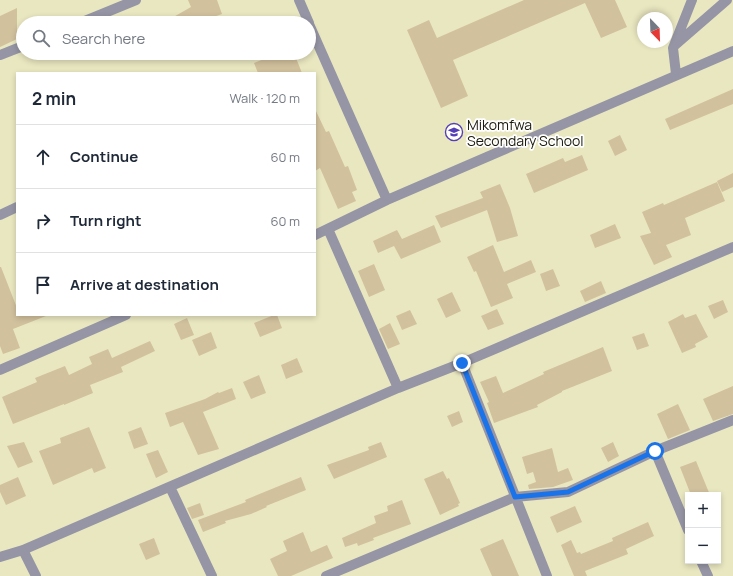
<!DOCTYPE html>
<meta charset="utf-8">
<style>
body{margin:0;font-family:Manrope,sans-serif;background:#f6f6f7;color:#1f2937}
.controls{position:absolute;right:12px;bottom:12px;display:grid;overflow:hidden;border-radius:0px;box-shadow:0 2px 6px #0003}
.controls button{width:36px;height:36px;display:grid;place-items:center;padding:0;border:0;border-bottom:1px solid #e0e1e3;background:#fff;color:#1f2937;font:20px sans-serif}
.compass{position:absolute;left:637px;top:12px;width:36px;height:36px;border-radius:50%;background:#fff;box-shadow:0 2px 6px #0003;rotate:157deg}
.stop{position:absolute;width:12px;height:12px;margin:-9px;border:3px solid #1a73e8;border-radius:50%;background:#fff}
.stop.end{background:#1a73e8;border-color:#fff;box-shadow:0 1px 4px #0008}
.list{margin:0;padding:0;list-style:none}
h2{display:flex;justify-content:space-between;align-items:center;height:52px;margin:0;padding:0 16px;font-size:17px}
h2 small{font-size:13px;font-weight:400;color:#747a83}
.list li{display:grid;grid-template-columns:26px 1fr auto;gap:12px;align-items:center;box-sizing:border-box;height:64px;padding:0 16px;border-top:1px solid #e0e1e3}
.list b{display:block;font-size:15px;white-space:nowrap}
.list em{font-size:13px;font-style:normal;color:#747a83}
.icon{flex:none;width:22px;height:22px;fill:none;stroke:currentColor;stroke-width:2;stroke-linecap:round;stroke-linejoin:round}
.map{position:relative;flex:none;width:733px;height:576px;overflow:hidden}
.search{position:absolute;background:#fff;box-shadow:0 2px 6px #0003;left:16px;top:16px;width:300px;height:44px;display:flex;align-items:center;gap:10px;box-sizing:border-box;padding:0 14px;border-radius:22px;color:#747a83;font-size:15px}
.panel{position:absolute;background:#fff;box-shadow:0 2px 6px #0003;left:16px;top:72px;width:300px;height:244px;border-radius:0px}
.map>svg:first-child{display:block}
.building{fill:#d2c19d}
.lines{fill:none;stroke-linecap:round;stroke-linejoin:round}
.minor{stroke:#9595a5;stroke-width:10}
.route{stroke:#1a73e8;stroke-width:5}
.labels{text-anchor:middle;dominant-baseline:central;stroke-width:3.5;stroke-linejoin:round;paint-order:stroke}
.poi-label{font-size:14px;fill:#1b1a0c;stroke:#fff;text-anchor:start}
</style>
<div class="map">
<svg width="733" height="576" viewBox="0 0 733 576">
<rect width="100%" height="100%" fill="#e9e7c0"/>
<path class="building" d="M 188,0 L 217,0 L 222,14 L 208,19 L 209,23 L 163,23 L 191,7 Z
M 524,0 L 615,0 L 627,27 L 601,38 L 585,3 L 453,60 L 468,96 L 441,108 L 407,30 L 429,20 L 437,38 Z
M 17,8 L 17,39 L 0,47 L 0,16 Z
M 279,53 L 294,53 L 302,73 L 258,73 L 254,63 Z
M 733,89 L 733,104 L 670,130 L 665,119 Z
M 315,109 L 326,132 L 329,131 L 345,167 L 348,166 L 357,190 L 352,192 L 356,201 L 338,209 L 320,168 L 315,171 Z
M 620,135 L 627,150 L 615,156 L 608,141 Z
M 582,155 L 588,170 L 534,193 L 526,174 L 563,158 L 565,162 Z
M 733,173 L 733,187 L 722,192 L 717,181 Z
M 717,182 L 725,201 L 685,218 L 691,235 L 666,245 L 672,257 L 654,265 L 640,236 L 651,233 L 642,212 L 663,203 L 664,205 Z
M 500,184 L 510,208 L 518,236 L 497,242 L 487,210 L 441,228 L 435,216 L 483,198 L 480,192 Z
M 615,224 L 621,238 L 595,248 L 590,235 Z
M 434,225 L 441,242 L 401,259 L 394,246 L 378,253 L 373,241 L 397,230 L 402,239 Z
M 493,245 L 504,272 L 531,260 L 536,272 L 507,284 L 513,298 L 491,307 L 476,271 L 474,272 L 467,257 Z
M 374,264 L 385,290 L 369,297 L 358,271 Z
M 0,267 L 1,267 L 17,308 L 17,315 L 46,316 L 13,329 L 20,348 L 3,354 L 0,346 Z
M 553,269 L 560,286 L 546,291 L 540,274 Z
M 601,281 L 606,293 L 585,302 L 580,291 Z
M 452,292 L 461,311 L 446,318 L 437,299 Z
M 723,300 L 728,312 L 714,319 L 708,306 Z
M 497,309 L 504,324 L 488,330 L 481,316 Z
M 410,310 L 417,324 L 402,330 L 396,316 Z
M 683,314 L 685,318 L 696,314 L 708,337 L 695,344 L 696,347 L 682,353 L 668,322 Z
M 274,315 L 277,315 L 282,328 L 260,337 L 254,323 Z
M 187,318 L 194,335 L 181,340 L 174,324 Z
M 390,323 L 400,344 L 388,349 L 379,329 Z
M 211,332 L 217,348 L 199,356 L 192,340 Z
M 644,333 L 649,346 L 637,350 L 632,337 Z
M 150,341 L 155,351 L 121,367 L 123,372 L 90,385 L 93,393 L 64,405 L 64,404 L 13,424 L 2,397 L 37,382 L 35,378 L 65,366 L 69,375 L 92,364 L 89,357 L 108,349 L 112,358 Z
M 603,347 L 612,371 L 562,391 L 562,392 L 537,405 L 538,407 L 494,423 L 487,403 L 489,402 L 480,382 L 496,376 L 503,393 L 544,374 L 543,372 Z
M 297,358 L 303,372 L 286,379 L 281,365 Z
M 259,375 L 266,393 L 251,399 L 243,382 Z
M 733,386 L 733,414 L 713,421 L 703,399 Z
M 232,388 L 236,399 L 203,412 L 219,449 L 198,455 L 183,422 L 170,427 L 165,413 L 205,399 L 218,392 L 219,393 Z
M 678,404 L 690,430 L 668,439 L 657,414 Z
M 459,411 L 463,422 L 452,427 L 447,416 Z
M 89,427 L 106,468 L 94,473 L 92,468 L 53,485 L 39,451 L 61,443 L 60,438 Z
M 141,427 L 148,444 L 134,449 L 128,432 Z
M 24,442 L 33,462 L 18,468 L 7,446 Z
M 381,442 L 387,457 L 334,479 L 327,465 L 369,450 L 368,447 Z
M 613,442 L 619,456 L 608,462 L 601,448 Z
M 552,448 L 558,472 L 568,468 L 573,480 L 553,487 L 529,489 L 528,485 L 536,482 L 533,472 L 527,474 L 522,457 Z
M 158,450 L 168,472 L 156,478 L 146,454 Z
M 696,461 L 710,495 L 691,495 L 680,467 Z
M 443,471 L 447,479 L 449,478 L 460,503 L 458,504 L 459,506 L 440,515 L 424,479 Z
M 18,477 L 26,496 L 6,505 L 0,492 L 0,485 Z
M 301,477 L 306,490 L 266,506 L 267,507 L 251,514 L 225,521 L 226,523 L 203,532 L 198,520 L 246,502 L 245,500 Z
M 402,500 L 411,524 L 373,538 L 374,540 L 358,546 L 357,543 L 345,547 L 342,538 L 376,523 L 374,516 L 388,511 L 387,506 Z
M 200,503 L 204,515 L 192,519 L 187,508 Z
M 575,506 L 582,522 L 557,533 L 550,517 Z
M 648,522 L 654,536 L 626,549 L 628,554 L 585,571 L 587,576 L 574,576 L 561,545 L 571,540 L 577,553 L 580,552 L 581,554 L 613,541 L 612,538 Z
M 303,532 L 311,552 L 327,545 L 333,558 L 291,576 L 278,576 L 270,559 L 287,551 L 283,541 Z
M 154,538 L 160,554 L 146,560 L 139,544 Z
M 503,539 L 519,576 L 492,576 L 480,549 Z"/>
<g class="lines">
<path class="minor" d="M 299,0 L 309,23
M 80,23 L 136,0
M 309,24 L 387,200
M 674,46 L 727,0
M 0,55 L 23,46
M 676,74 L 673,48 L 692,0
M 0,215 L 17,207
M 328,229 L 398,388
M 315,235 L 387,200 L 733,51
M 462,363 L 547,576
M 0,370 L 126,315
M 655,451 L 688,530
M 170,487 L 212,576
M 23,550 L 36,576
M 0,557 L 23,550 L 398,388 L 462,363 L 733,247
M 701,561 L 708,576
M 326,576 L 515,497 L 568,492 L 655,451 L 733,420"/>
</g>
<g class="lines">
<path class="route" d="M 462,363 L 515,497 L 568,492 L 655,451"/>
</g>
<defs>
<g id="school-ring" transform="scale(0.9)"><circle r="9.5" fill="#fff" stroke="#543db5" stroke-width="1.5"/><path d="M0-5L7-2L0 1L-7-2ZM-4 1L0 2.5L4 1V4Q0 6-4 4Z" fill="#543db5"/></g>
</defs>
<g fill-rule="evenodd">
<use href="#school-ring" x="454" y="132"/>
</g>
<g class="labels">
<g class="poi-label">
<text x="467" y="124">Mikomfwa<tspan x="467" dy="16">Secondary School</tspan></text>
</g>
</g>
</svg>
<div class="controls">
<button>+</button>
<button>−</button>
</div>
<svg class="compass" viewBox="-18 -18 36 36"><path d="M0-13l5 13h-10z" fill="#e53935"/><path d="M0 13l5-13h-10z" fill="#747a83"/></svg>
<div class="stop" style="left:655px;top:451px"></div>
<div class="stop end" style="left:462px;top:363px"></div>
<div class="search"><svg class="icon" aria-label="search" viewBox="0 0 24 24"><circle cx="10" cy="10" r="6"/><path d="M15 15l6 6"/></svg>Search here</div>
<section class="panel">
<h2>2 min<small>Walk · 120 m</small></h2>
<ul class="list">
<li><svg class="icon" aria-label="ahead" viewBox="0 0 24 24"><path d="M12 20V5M6 11l6-6 6 6"/></svg><div><b>Continue</b></div><em>60 m</em></li>
<li><svg class="icon" aria-label="right" viewBox="0 0 24 24"><path d="M7 20v-9h11M14 6l5 5-5 5"/></svg><div><b>Turn right</b></div><em>60 m</em></li>
<li><svg class="icon" aria-label="arrive" viewBox="0 0 24 24"><path d="M6 21V4h12l-3 4 3 4H6"/></svg><div><b>Arrive at destination</b></div></li>
</ul>
</section>
</div>
